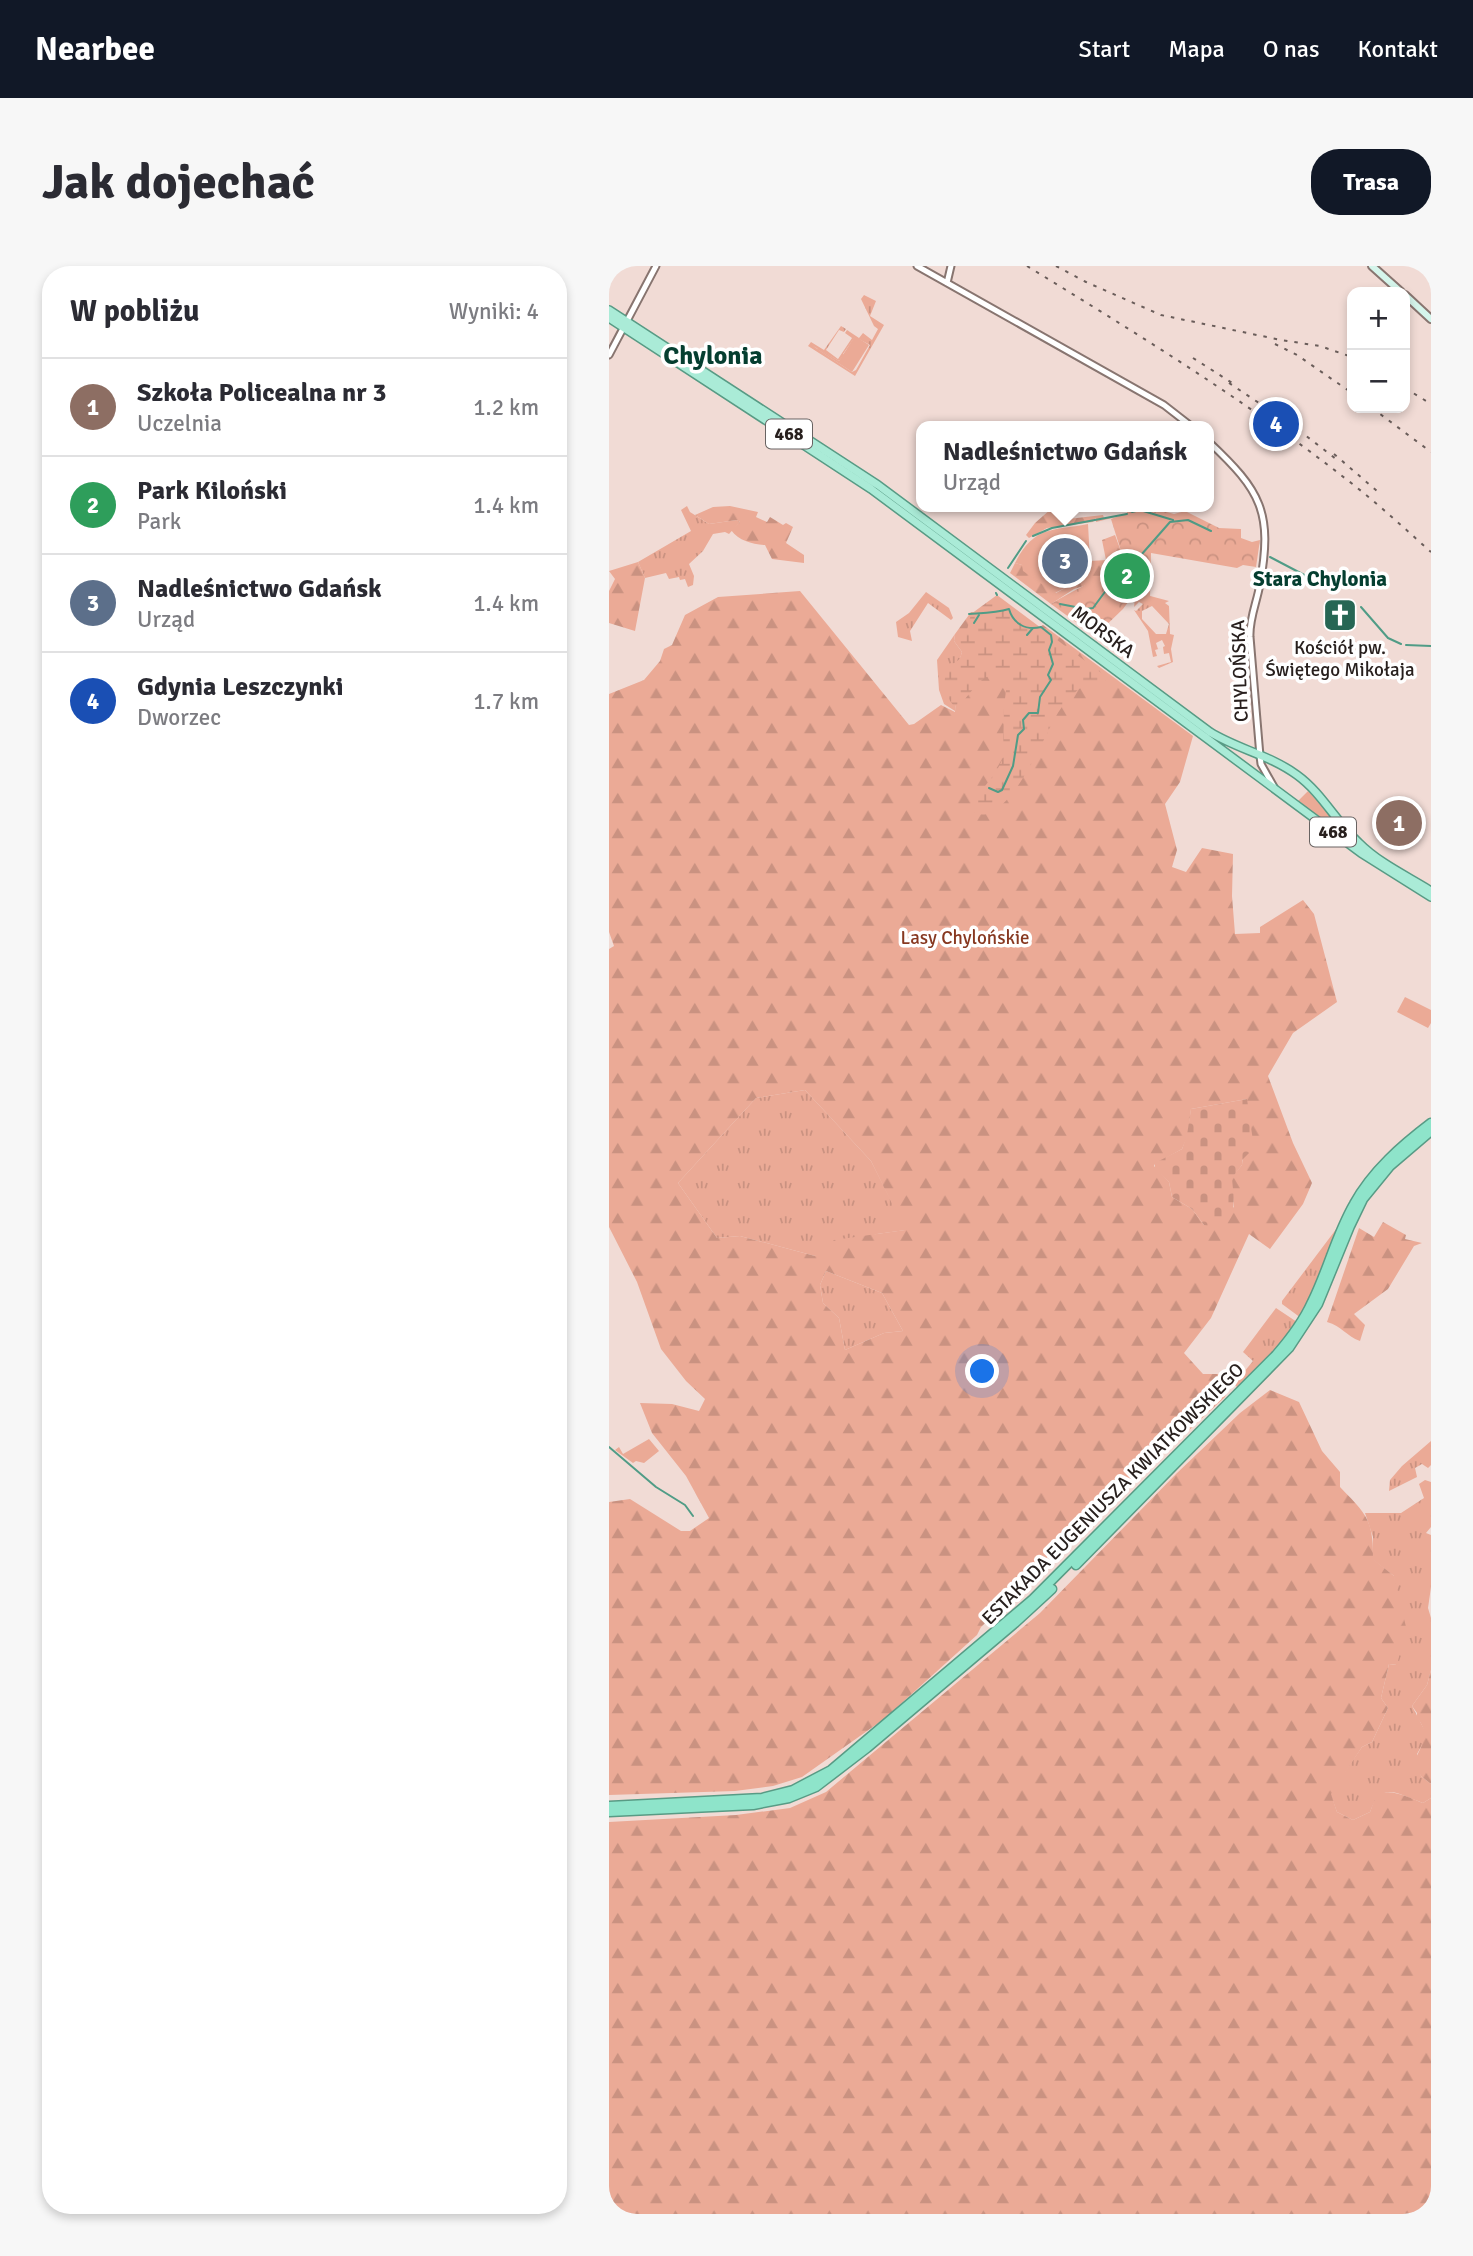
<!DOCTYPE html>
<html lang="pl">
<meta charset="utf-8">
<style>
body{margin:0;font-family:Signika,sans-serif;background:#f7f7f7;color:#2b2b33}
.controls{position:absolute;right:21px;top:21px;display:grid;overflow:hidden;border-radius:14px;box-shadow:0 4px 10px #0003}
.controls button{width:63px;height:63px;display:grid;place-items:center;padding:0;border:0;border-bottom:2px solid #e1e1e2;background:#fff;color:#2b2b33;font:35px sans-serif}
.you{position:absolute;left:374px;top:1106px;width:24px;height:24px;margin:-18px;border:5px solid #fff;border-radius:50%;background:#1a73e8;box-shadow:0 0 0 10px #1a73e833}
.badge{display:grid;place-items:center;width:46px;height:46px;border-radius:50%;background:#111827;color:#fff;font-size:23px;font-weight:700}
.pin{position:absolute;translate:-50% -50%;border:4px solid #fff;box-shadow:0 2px 7px #0006}
.popup{position:absolute;left:307px;top:155px;width:298px;height:91px;box-sizing:border-box;display:grid;place-content:center;border-radius:14px;background:#fff;filter:drop-shadow(0 2px 5px #0005);font-size:23px;white-space:nowrap;color:#7c7c81}
.popup b{font-size:26px;color:#2b2b33}
.popup::after{content:'';position:absolute;left:50%;top:100%;margin-left:-14px;border:14px solid transparent;border-top-color:#fff}
.list{margin:0;padding:0;list-style:none}
h2{display:flex;justify-content:space-between;align-items:center;height:91px;margin:0;padding:0 28px;font-size:30px}
h2 small{font-size:23px;font-weight:400;color:#7c7c81}
.list li{display:grid;grid-template-columns:46px 1fr auto;gap:21px;align-items:center;box-sizing:border-box;height:98px;padding:0 28px;border-top:2px solid #e1e1e2}
.list b{display:block;font-size:26px;white-space:nowrap}
.list p{margin:0;font-size:23px;white-space:nowrap;color:#7c7c81}
.list em{font-size:23px;font-style:normal;color:#7c7c81}
.map{position:relative;flex:none;width:822px;height:1948px;overflow:hidden;border-radius:28px}
header{display:flex;align-items:center;gap:42px;box-sizing:border-box;height:98px;padding:0 35px;background:#111827;color:#fff}
header strong{font-size:33px}
nav{display:flex;gap:38px;margin-inline-start:auto;font-size:24px}
.intro{display:flex;align-items:center;justify-content:space-between;box-sizing:border-box;height:168px;padding:0 42px}
h1{margin:0;font-size:49px}
.button{padding:18px 32px;border-radius:28px;background:#111827;color:#fff;font-size:24px;font-weight:700}
main{display:flex;gap:42px;padding:0 42px}
aside{flex:1;background:#fff;border-radius:28px;box-shadow:0 4px 10px #0003}
.map>svg:first-child{display:block}
.grass{fill:url(#grass-tufts);fill-rule:evenodd}
.forest{fill:url(#forest-firs);fill-rule:evenodd}
.wetland{fill:url(#wetland-marsh)}
.cemetery{fill:url(#cemetery-stones)}
.park{fill:url(#park-crowns)}
.garden{fill:#ebaa96}
.lines{fill:none;stroke-linecap:round;stroke-linejoin:round}
.stream{stroke:#509c86;stroke-width:2}
.tertiary-casing{stroke:#887570;stroke-width:9}
.secondary-casing{stroke:#887570;stroke-width:10}
.primary-casing{stroke:#589b85;stroke-width:10}
.trunk-casing{stroke:#589b85;stroke-width:11}
.tertiary{stroke:#fff;stroke-width:5}
.secondary{stroke:#d5f5eb;stroke-width:6}
.primary{stroke:#aaebd7;stroke-width:7}
.trunk{stroke:#8ee4ca;stroke-width:8}
.rail{stroke:#6a5d5a;stroke-width:2;stroke-dasharray:3.5 7;stroke-linecap:butt}
.labels{text-anchor:middle;dominant-baseline:central;stroke-width:7;stroke-linejoin:round;paint-order:stroke}
.shield{fill:#fff;stroke:#686362;stroke-width:2}
.shield-label{font-size:18px;font-weight:bold;fill:#28201e}
.street-label{font-size:19px;fill:#28201e;stroke:#fff}
.poi-label{font-size:19px;fill:#28201e;stroke:#fff}
.park-label{font-size:19px;fill:#873820;stroke:#fff}
.neighbourhood-label{font-size:21px;font-weight:bold;fill:#053e30;stroke:#fff}
.district-label{font-size:26px;font-weight:bold;fill:#053e30;stroke:#fff}
</style>
<header>
<strong>Nearbee</strong>
<nav><a>Start</a><a>Mapa</a><a>O nas</a><a>Kontakt</a></nav>
</header>
<div class="intro"><h1>Jak dojechać</h1><a class="button">Trasa</a></div>
<main>
<aside>
<h2>W pobliżu<small>Wyniki: 4</small></h2>
<ul class="list">
<li><span class="badge" style="background:#8d6e63">1</span><div><b>Szkoła Policealna nr 3</b><p>Uczelnia</p></div><em>1.2 km</em></li>
<li><span class="badge" style="background:#2e9e5b">2</span><div><b>Park Kiloński</b><p>Park</p></div><em>1.4 km</em></li>
<li><span class="badge" style="background:#5c6f8a">3</span><div><b>Nadleśnictwo Gdańsk</b><p>Urząd</p></div><em>1.4 km</em></li>
<li><span class="badge" style="background:#1a4fb4">4</span><div><b>Gdynia Leszczynki</b><p>Dworzec</p></div><em>1.7 km</em></li>
</ul>
</aside>
<div class="map">
<svg width="822" height="1948" viewBox="0 0 822 1948">
<defs>
<pattern id="grass-tufts" width="24" height="20" patternUnits="userSpaceOnUse" patternTransform="scale(1.75)"><rect width="24" height="20" fill="#ebaa96"/><path d="M3 7l-1-3M5 7V3M7 7l1-3M15 17l-1-3M17 17v-4M19 17l1-3" fill="none" stroke="#ca9281"/></pattern>
<pattern id="forest-firs" width="22" height="20" patternUnits="userSpaceOnUse" patternTransform="scale(1.75)"><rect width="22" height="20" fill="#ebaa96"/><path d="M5 1l3.5 6h-7zM16 11l3.5 6h-7z" fill="#ca9281"/></pattern>
<pattern id="wetland-marsh" width="20" height="14" patternUnits="userSpaceOnUse" patternTransform="scale(1.75)"><rect width="20" height="14" fill="#ebaa96"/><path d="M1 5h8M5 5V1M11 12h8M15 12V8" fill="none" stroke="#ca9281"/></pattern>
<pattern id="cemetery-stones" width="16" height="16" patternUnits="userSpaceOnUse" patternTransform="scale(1.75)"><rect width="16" height="16" fill="#ebaa96"/><path d="M2 7V4a2 2 0 0 1 4 0v3zM10 15v-3a2 2 0 0 1 4 0v3z" fill="#ca9281"/></pattern>
<pattern id="park-crowns" width="20" height="18" patternUnits="userSpaceOnUse" patternTransform="scale(1.75)"><rect width="20" height="18" fill="#ebaa96"/><path d="M2 6a3 3 0 1 1 6 0M12 15a3 3 0 1 1 6 0" fill="none" stroke="#ca9281"/></pattern>
</defs>
<rect width="100%" height="100%" fill="#f1dbd5"/>
<path class="grass" d="M 255,29 L 267,35 L 261,50 L 275,59 L 246,110 L 199,80 L 202,76 L 215,84 L 232,60 L 237,63 L 235,66 L 230,64 L 217,84 L 229,93 L 243,72 L 236,67 L 238,64 L 250,72 L 254,67 L 263,74 L 269,63 L 265,60 L 252,33 ZM 246,71 L 261,79 L 247,104 L 243,106 L 204,80 L 230,95 L 234,90 L 248,99 L 234,88 Z
M 78,240 L 81,246 L 100,258 L 128,254 L 131,256 L 120,268 L 116,266 L 104,268 L 94,285 L 80,298 L 85,310 L 84,319 L 79,321 L 76,313 L 71,314 L 70,311 L 60,313 L 57,307 L 36,312 L 29,296 L 82,265 L 72,244 Z
M 317,326 L 340,342 L 344,352 L 342,354 L 319,337 L 301,365 L 303,375 L 289,371 L 287,356 L 300,347 Z
M 530,327 L 560,335 L 556,337 L 560,340 L 561,368 L 565,369 L 562,383 L 564,396 L 550,402 L 548,400 L 562,396 L 560,387 L 555,388 L 554,381 L 556,380 L 553,374 L 547,377 L 549,383 L 553,382 L 546,384 L 548,390 L 544,391 L 539,365 L 525,344 L 527,345 L 534,338 L 530,336 L 525,341 L 526,332 ZM 543,340 L 560,358 L 557,368 L 547,368 L 533,353 L 533,345 Z
M 346,368 L 345,375 L 353,386 L 348,403 L 346,445 L 335,438 L 330,424 L 328,394 Z
M 699,525 L 759,588 L 688,536 Z
M 196,824 L 262,895 L 297,964 L 268,968 L 206,990 L 131,970 L 108,972 L 69,917 L 147,832 Z
M 731,958 L 709,1016 L 692,1052 L 673,1038 L 673,1035 Z
M 217,1005 L 273,1027 L 294,1065 L 275,1067 L 236,1084 L 230,1052 L 214,1037 L 211,1019 Z
M 667,1042 L 688,1056 L 665,1086 L 629,1122 L 625,1118 L 644,1095 L 634,1086 Z
M 822,1175 L 822,1199 L 819,1202 L 813,1198 L 806,1202 L 808,1211 L 780,1225 L 781,1214 L 793,1200 Z
M 816,1214 L 822,1216 L 822,1261 L 817,1267 L 822,1269 L 822,1321 L 819,1342 L 822,1352 L 822,1404 L 818,1419 L 803,1440 L 816,1465 L 817,1472 L 808,1488 L 812,1510 L 822,1518 L 822,1532 L 814,1537 C 788,1528 773,1514 761,1546 L 744,1554 L 728,1546 L 721,1527 L 753,1481 L 763,1476 L 779,1442 L 772,1432 L 780,1398 L 787,1399 L 785,1310 L 763,1293 L 764,1271 L 756,1247 L 792,1247 L 815,1232 L 810,1218 Z"/>
<path class="forest" d="M 121,240 L 149,246 L 147,251 L 158,256 L 161,251 L 174,259 L 177,257 L 184,261 L 177,277 L 195,289 L 195,297 L 163,293 L 156,279 C 143,278 130,275 122,264 L 131,256 L 128,254 L 100,258 L 86,249 L 104,241 Z
M 442,243 L 450,254 L 494,249 L 495,252 L 507,251 L 487,256 L 487,252 L 484,256 L 438,262 L 420,272 L 417,269 L 426,257 Z
M 506,269 L 517,299 L 497,313 L 465,323 L 442,338 L 401,307 L 406,297 L 413,299 L 447,327 L 478,310 L 481,295 L 497,294 L 493,274 Z
M 29,296 L 36,312 L 26,365 L 0,357 L 0,325 L 6,313 L 0,305 Z
M 191,325 L 300,459 L 305,458 L 332,439 L 346,446 L 348,403 L 353,386 L 345,375 L 346,368 L 362,346 L 383,346 L 429,362 L 434,359 L 584,470 L 571,516 L 556,538 L 568,584 L 563,601 L 577,606 L 593,582 L 624,588 L 623,630 L 626,668 L 651,667 L 651,661 L 694,634 L 705,648 L 728,736 L 684,767 L 659,810 L 684,877 L 703,917 L 694,938 L 661,983 L 640,968 L 602,1052 L 575,1087 L 594,1108 L 610,1108 L 620,1115 L 616,1131 L 471,1265 L 443,1280 L 433,1303 L 372,1361 L 368,1369 L 275,1453 L 193,1511 L 164,1520 L 126,1525 L 0,1529 L 0,1236 L 21,1233 L 72,1265 L 81,1265 L 100,1252 L 77,1210 L 43,1167 L 31,1137 L 63,1138 L 90,1145 L 96,1133 L 77,1115 L 52,1083 L 28,1016 L 0,961 L 0,683 L 5,680 L 0,666 L 0,428 L 35,414 L 51,395 L 55,383 L 63,379 L 76,349 L 109,331 ZM 196,824 L 262,895 L 296,964 L 225,974 L 206,990 L 131,970 L 108,972 L 69,917 L 147,832 ZM 638,833 L 633,899 L 622,912 L 625,941 L 595,959 L 583,943 L 563,931 L 560,916 L 545,900 L 546,898 L 573,883 L 579,869 L 582,843 ZM 217,1005 L 273,1027 L 294,1065 L 275,1067 L 236,1084 L 230,1052 L 214,1037 L 211,1019 Z
M 774,956 L 797,969 L 796,973 L 813,977 L 805,980 L 779,1023 L 745,1048 L 756,1059 L 751,1075 C 737,1070 733,1060 718,1056 L 750,962 L 765,971 Z
M 661,1124 L 690,1136 L 713,1185 L 731,1206 L 731,1221 C 758,1249 764,1253 764,1293 L 785,1310 L 797,1361 L 788,1399 L 780,1398 L 772,1432 L 779,1442 L 763,1476 L 753,1481 L 722,1528 L 728,1546 L 744,1554 L 761,1546 C 763,1541 765,1534 768,1530 C 778,1520 803,1533 814,1537 L 822,1532 L 822,1948 L 0,1948 L 0,1556 L 127,1549 L 181,1542 L 217,1526 L 431,1347 L 568,1207 L 631,1147 Z
M 822,1404 L 822,1518 L 812,1510 L 805,1496 C 812,1480 822,1468 808,1452 L 808,1447 L 803,1440 L 818,1419 Z"/>
<path class="wetland" d="M 388,329 L 495,409 L 497,414 L 495,417 L 479,416 C 465,426 454,437 446,452 C 435,471 394,571 362,544 L 362,538 L 387,506 L 394,492 L 395,440 L 398,417 L 392,410 C 372,404 362,430 349,440 L 344,439 C 336,429 332,414 340,402 C 343,397 350,396 352,390 C 355,385 352,379 350,374 L 358,364 L 362,348 Z"/>
<path class="cemetery" d="M 638,833 L 645,882 L 633,894 L 633,899 L 623,912 C 625,937 631,965 595,959 L 583,943 L 563,931 L 560,916 L 546,903 L 546,897 L 573,883 L 578,869 L 582,843 Z"/>
<path class="park" d="M 521,241 L 540,241 L 565,248 L 576,245 L 610,262 L 632,263 L 632,272 L 643,276 L 651,274 L 647,301 L 634,299 L 628,302 L 542,287 L 541,332 L 525,328 L 514,343 L 486,370 L 442,338 C 466,323 491,312 516,298 L 502,253 L 518,247 L 518,242 Z"/>
<path class="garden" d="M 246,70 L 260,79 L 243,106 L 208,83 L 209,82 L 230,95 Z
M 479,258 L 481,295 L 479,310 L 446,327 L 414,305 L 413,299 L 406,297 C 425,260 442,265 479,258 Z
M 796,731 L 822,744 L 822,757 L 819,762 L 788,746 Z
M 40,1173 L 50,1185 L 35,1197 L 27,1195 L 24,1197 L 6,1184 L 10,1181 L 14,1188 Z"/>
<g class="lines">
<path class="stream" d="M 523,246 L 531,244 L 564,254
M 424,270 L 443,262 L 518,248
M 661,291 L 722,323
M 399,302 L 417,275
M 387,327 L 388,329
M 451,338 L 477,343 L 484,342 L 501,319 L 518,305 L 561,256 L 579,254 L 602,265
M 752,341 L 779,372 L 792,378
M 360,348 C 375,347 387,347 400,343 C 404,357 416,365 432,361
M 365,357 L 370,349
M 418,369 L 424,362
M 797,379 L 822,380
M 380,522 L 389,526 L 393,524 L 404,500 L 409,469 L 415,463 L 414,454 L 420,447 L 429,447 L 431,431 L 442,414 L 439,409 L 444,398 L 440,384 L 443,376 L 442,369 L 432,361
M 0,1181 L 47,1221 L 76,1239 L 84,1250"/>
<g class="tertiary-casing">
<path id="tertiary" d="M 308,0 L 555,139 L 582,160
M 338,17 L 342,0
M 0,89 L 47,0
M 600,176 C 652,225 664,246 651,318 C 648,336 640,353 641,371 L 651,490 L 652,498 L 665,521"/>
</g>
<g class="secondary-casing">
<path id="secondary" d="M 763,0 L 792,26
M 796,29 L 822,53"/>
</g>
<g class="primary-casing">
<path id="primary" d="M 0,44 L 269,219 L 601,466 C 628,483 661,489 688,509 C 713,527 727,556 750,577 C 770,597 798,610 822,625
M 0,52 L 262,223 L 752,587 L 822,631"/>
</g>
<g class="trunk-casing">
<path id="trunk" d="M 467,1299 L 680,1082 L 709,1038 L 741,960 L 754,933 L 781,900 L 822,865
M 0,1540 L 153,1532 L 184,1524 L 222,1504 L 424,1333 L 667,1089 C 681,1073 694,1056 703,1036 C 719,1004 727,969 745,938 C 763,905 793,879 822,857
M 0,1546 L 144,1539 L 180,1532 L 207,1521 L 258,1482 L 406,1357 L 443,1323"/>
</g>
<use href="#tertiary" class="tertiary"/>
<use href="#secondary" class="secondary"/>
<use href="#primary" class="primary"/>
<use href="#trunk" class="trunk"/>
<path class="rail" d="M 418,0 C 527,67 636,134 737,213 C 767,236 794,261 822,286
M 447,0 L 477,16 L 552,49 L 672,74 L 711,80 L 743,91
M 666,78 L 688,89 L 743,127
M 584,92 L 628,120
M 620,117 L 683,159 L 731,196
M 796,122 L 822,138
M 763,142 L 822,186
M 725,188 L 768,225"/>
</g>
<defs>
<g id="church-square" transform="scale(1.75)"><rect x="-9" y="-9" width="18" height="18" rx="4" fill="#266654" stroke="#fff"/><path d="M-1.2-6h2.4v3.5h3.3v2.4h-3.3V6h-2.4V-.1h-3.3v-2.4h3.3Z" fill="#fff"/></g>
</defs>
<g fill-rule="evenodd">
<use href="#church-square" x="731" y="349"/>
</g>
<g class="labels">
<g class="shield">
<rect x="157" y="153.5" width="46" height="29" rx="5"/>
<rect x="701" y="551.5" width="46" height="29" rx="5"/>
</g>
<g class="shield-label">
<text x="180" y="168">468</text>
<text x="724" y="566">468</text>
</g>
<g class="street-label">
<text transform="translate(494 366) rotate(37)">MORSKA</text>
<text transform="translate(631 405) rotate(-92)">CHYLOŃSKA</text>
<text transform="translate(504 1228) rotate(-45)">ESTAKADA EUGENIUSZA KWIATKOWSKIEGO</text>
</g>
<g class="poi-label">
<text x="731" y="382">Kościół pw.<tspan x="731" dy="22">Świętego Mikołaja</tspan></text>
</g>
<g class="park-label">
<text x="356" y="672">Lasy Chylońskie</text>
</g>
<g class="neighbourhood-label">
<text x="711" y="313">Stara Chylonia</text>
</g>
<g class="district-label">
<text x="104" y="90">Chylonia</text>
</g>
</g>
</svg>
<div class="controls">
<button>+</button>
<button>−</button>
</div>
<div class="you"></div>
<div class="pin badge" style="left:790px;top:557px;background:#8d6e63">1</div>
<div class="pin badge" style="left:518px;top:310px;background:#2e9e5b">2</div>
<div class="pin badge" style="left:456px;top:295px;background:#5c6f8a">3</div>
<div class="popup"><b>Nadleśnictwo Gdańsk</b>Urząd</div>
<div class="pin badge" style="left:667px;top:158px;background:#1a4fb4">4</div>
</div>
</main>
